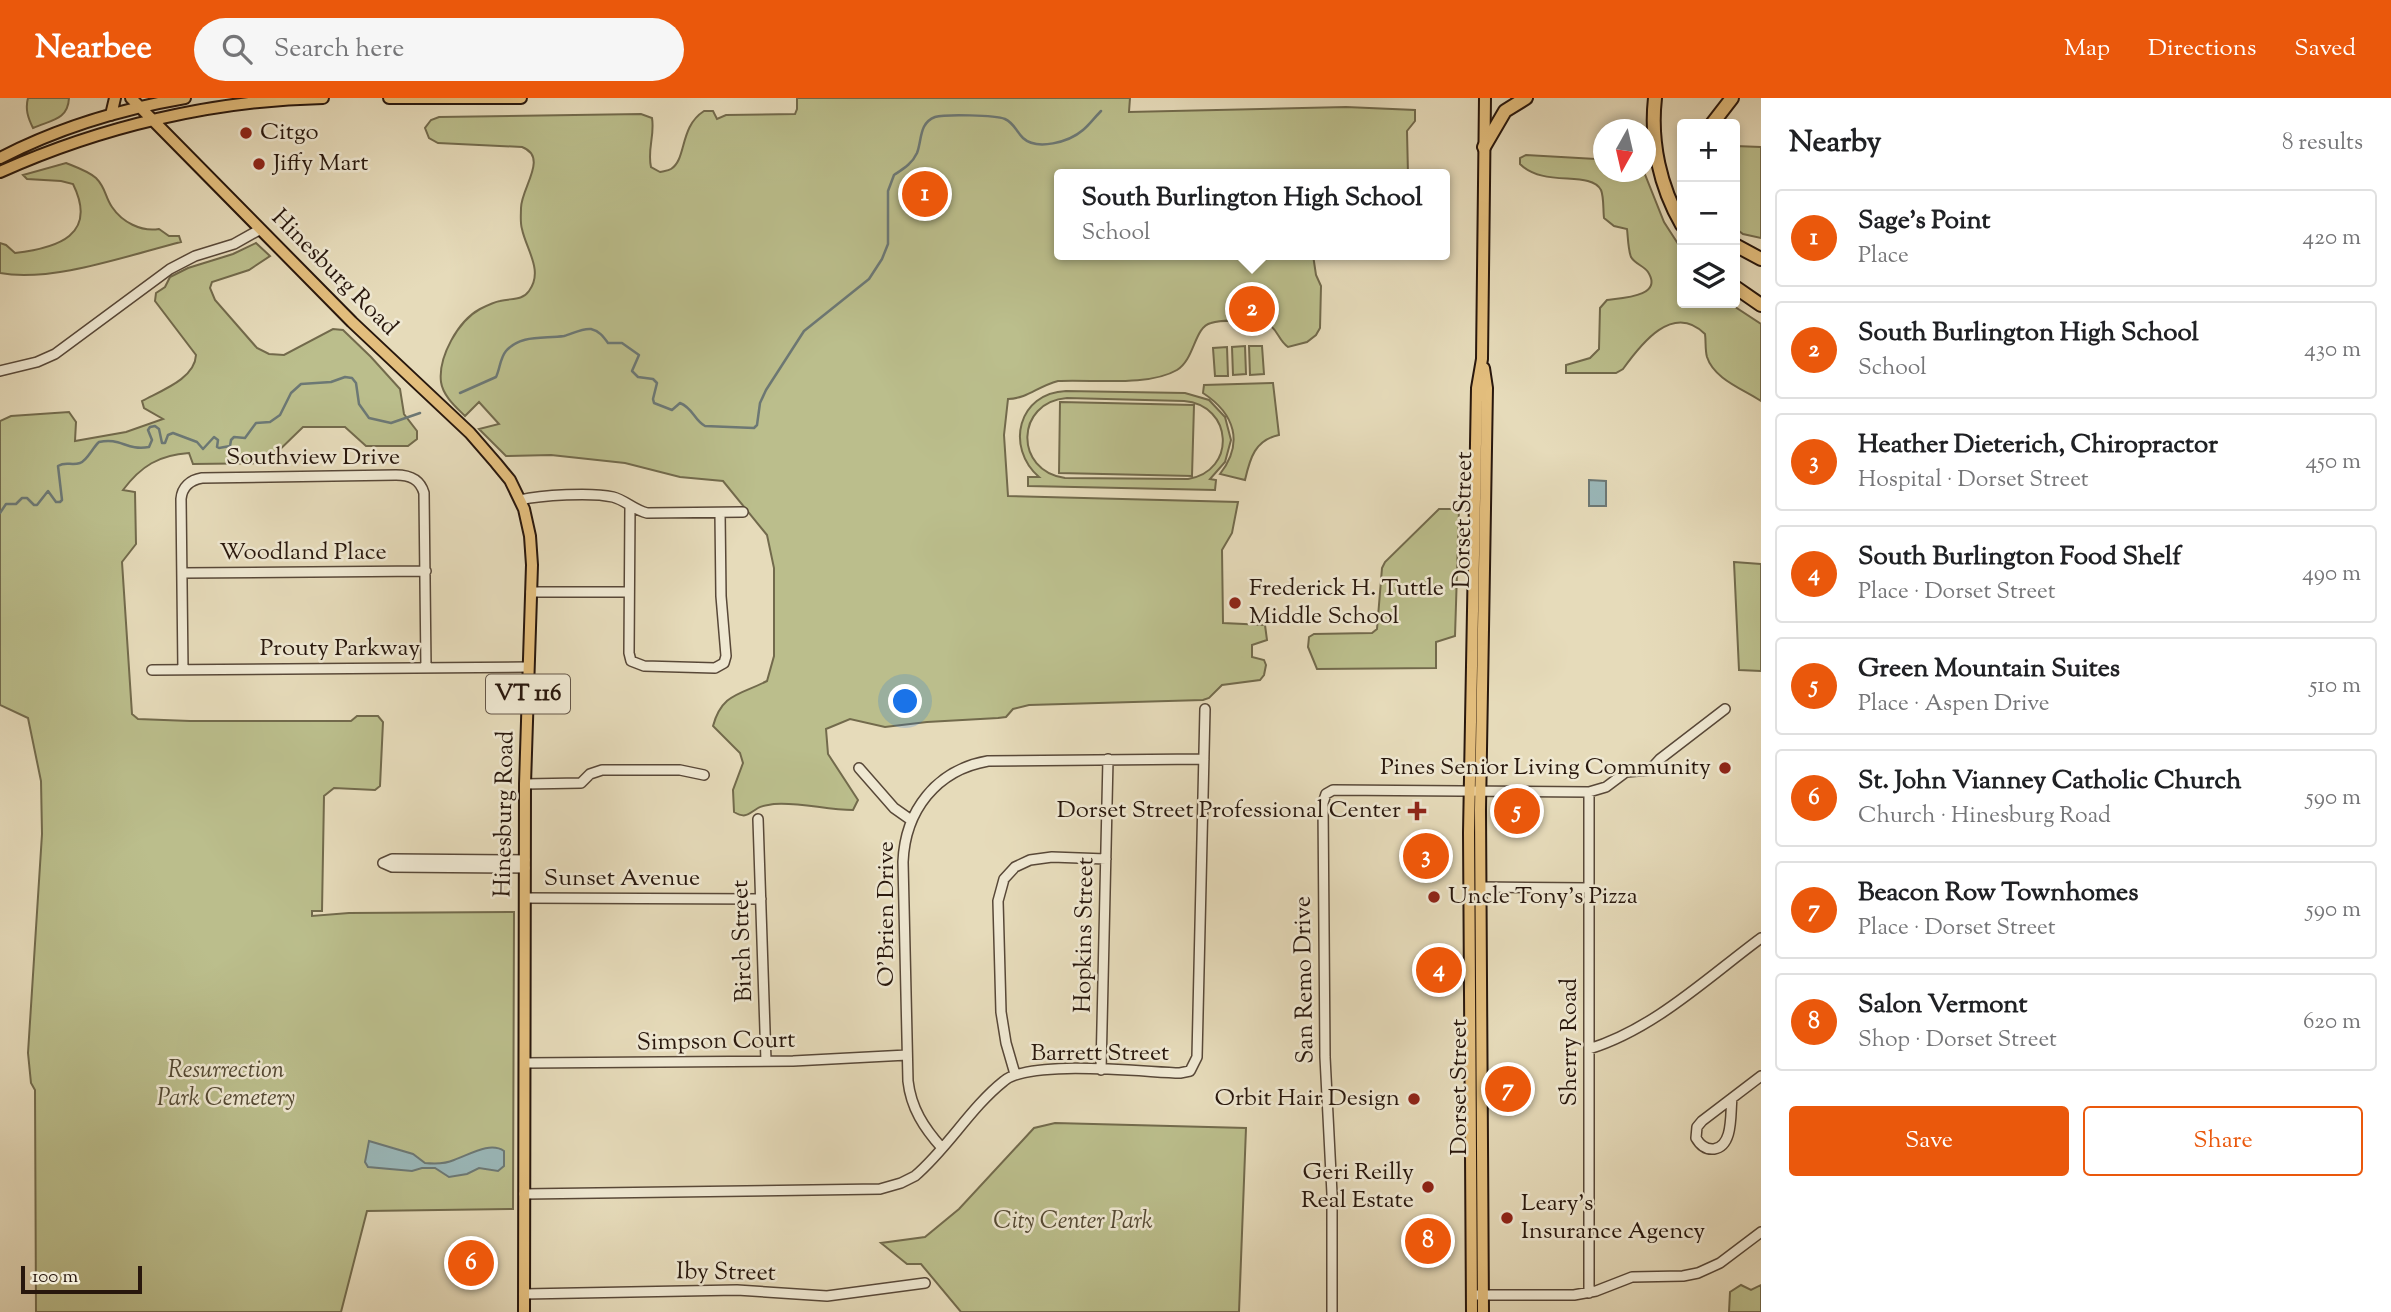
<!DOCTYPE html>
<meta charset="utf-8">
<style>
body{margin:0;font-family:"Sorts Mill Goudy",serif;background:#f6f6f6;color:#202124}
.controls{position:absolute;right:21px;top:21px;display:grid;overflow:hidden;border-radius:7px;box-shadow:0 4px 10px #0003}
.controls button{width:63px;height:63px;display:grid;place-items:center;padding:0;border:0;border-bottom:2px solid #e0e0e0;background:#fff;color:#202124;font:35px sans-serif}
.compass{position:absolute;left:1593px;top:21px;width:63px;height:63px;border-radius:50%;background:#fff;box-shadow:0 4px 10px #0003;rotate:188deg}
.scale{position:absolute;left:21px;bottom:18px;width:121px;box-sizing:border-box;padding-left:7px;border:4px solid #28170d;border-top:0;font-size:19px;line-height:24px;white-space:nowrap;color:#28170d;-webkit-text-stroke:5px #efe8d2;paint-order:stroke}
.you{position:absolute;left:906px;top:604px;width:24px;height:24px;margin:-18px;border:5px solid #fff;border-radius:50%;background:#1a73e8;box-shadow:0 0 0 10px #1a73e833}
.badge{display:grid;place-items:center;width:46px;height:46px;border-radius:50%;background:#ea580c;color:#fff;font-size:23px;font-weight:700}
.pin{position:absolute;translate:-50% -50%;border:4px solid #fff;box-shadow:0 2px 7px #0006}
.popup{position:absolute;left:1054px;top:71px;width:396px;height:91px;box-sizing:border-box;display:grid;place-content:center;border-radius:7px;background:#fff;filter:drop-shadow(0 2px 5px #0005);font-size:23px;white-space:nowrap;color:#757577}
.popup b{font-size:26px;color:#202124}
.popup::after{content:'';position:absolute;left:50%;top:100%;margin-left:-14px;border:14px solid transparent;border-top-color:#fff}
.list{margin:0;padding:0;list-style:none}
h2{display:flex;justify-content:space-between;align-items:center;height:91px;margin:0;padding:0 28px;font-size:30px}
h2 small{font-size:23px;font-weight:400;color:#757577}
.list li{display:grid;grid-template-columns:46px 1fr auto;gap:21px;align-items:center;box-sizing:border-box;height:98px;margin:0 14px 14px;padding:0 14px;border:2px solid #e0e0e0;border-radius:7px}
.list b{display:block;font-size:26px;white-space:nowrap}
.list p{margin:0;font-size:23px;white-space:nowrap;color:#757577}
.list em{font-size:23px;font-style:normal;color:#757577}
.actions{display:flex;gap:14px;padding:21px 28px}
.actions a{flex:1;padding:16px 0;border:2px solid #ea580c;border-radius:7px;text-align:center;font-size:24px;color:#ea580c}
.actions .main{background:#ea580c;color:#fff}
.icon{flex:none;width:38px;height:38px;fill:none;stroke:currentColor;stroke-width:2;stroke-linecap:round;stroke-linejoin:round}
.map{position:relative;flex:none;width:1761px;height:1214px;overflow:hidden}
header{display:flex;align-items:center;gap:42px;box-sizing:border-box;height:98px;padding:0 35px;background:#ea580c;color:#fff}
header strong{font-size:33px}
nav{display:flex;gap:38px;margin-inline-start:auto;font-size:24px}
.search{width:490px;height:63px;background:#f6f6f6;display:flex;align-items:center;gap:18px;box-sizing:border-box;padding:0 24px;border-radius:38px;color:#757577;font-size:26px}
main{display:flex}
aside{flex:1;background:#fff}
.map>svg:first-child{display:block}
.green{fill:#bbbe8c;stroke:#726a4c;stroke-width:2;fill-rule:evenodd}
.water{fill:#9ab8ba;stroke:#6c7875;stroke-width:2}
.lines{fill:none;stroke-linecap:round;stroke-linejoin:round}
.stream{stroke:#6c7875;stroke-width:2.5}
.minor-casing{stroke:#584838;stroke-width:12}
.major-casing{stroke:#28170d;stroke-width:14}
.highway-casing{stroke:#28170d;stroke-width:16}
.minor{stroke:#efe8d2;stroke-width:9}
.major{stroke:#e3be7d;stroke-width:10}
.highway{stroke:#e3be7d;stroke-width:12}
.poi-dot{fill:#8f2418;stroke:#efe8d2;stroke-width:2.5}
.labels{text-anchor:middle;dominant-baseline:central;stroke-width:5;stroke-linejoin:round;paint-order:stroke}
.shield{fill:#efe8d2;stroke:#645648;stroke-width:2}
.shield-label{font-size:23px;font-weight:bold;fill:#28170d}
.poi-label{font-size:24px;fill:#28170d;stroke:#efe8d2;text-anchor:start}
.street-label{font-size:24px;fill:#28170d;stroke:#efe8d2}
.park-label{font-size:24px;font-style:italic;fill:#544933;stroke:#efe8d2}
</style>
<header>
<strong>Nearbee</strong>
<div class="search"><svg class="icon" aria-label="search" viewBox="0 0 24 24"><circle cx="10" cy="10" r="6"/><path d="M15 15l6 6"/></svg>Search here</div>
<nav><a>Map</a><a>Directions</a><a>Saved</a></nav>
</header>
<main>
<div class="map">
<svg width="1761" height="1214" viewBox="0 0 1761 1214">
<rect width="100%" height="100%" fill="#e6dbba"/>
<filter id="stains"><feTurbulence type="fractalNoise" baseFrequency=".00286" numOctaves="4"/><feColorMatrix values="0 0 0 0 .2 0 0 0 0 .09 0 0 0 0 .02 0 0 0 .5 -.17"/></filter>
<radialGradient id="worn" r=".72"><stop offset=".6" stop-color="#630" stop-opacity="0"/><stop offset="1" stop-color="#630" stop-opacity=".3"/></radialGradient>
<path class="green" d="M 28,0 L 69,0 C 68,22 51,22 33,30 C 28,20 25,11 28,0 Z
M 797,0 L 1130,0 L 1129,14 L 1346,9 L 1415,12 L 1415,23 L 1407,33 L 1408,76 L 1060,76 L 1060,157 L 1313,157 L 1316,177 L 1321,188 L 1320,230 L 1316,237 L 1307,244 L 1288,249 C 1278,242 1278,231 1266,224 C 1249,224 1227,220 1211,225 C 1194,229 1195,261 1177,272 C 1148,289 1092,281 1058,283 C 1036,289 1029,300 1008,301 L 1004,337 L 1008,398 L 1238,404 L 1232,435 L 1222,452 L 1223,525 L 1265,527 L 1267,542 L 1252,547 L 1252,559 L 1264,562 L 1266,567 L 1264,577 L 1260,582 L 1222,587 L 1209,600 L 1203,602 L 1029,607 L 1013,611 L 1006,619 L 998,620 L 927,624 L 885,629 L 850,621 L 826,631 L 828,656 L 858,702 L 853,712 C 826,712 801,704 774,706 C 769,707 762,707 758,710 C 748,716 746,721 734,714 L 733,692 L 743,665 L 740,655 L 713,628 C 722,595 740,597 767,583 L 774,558 L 774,470 L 767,437 L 723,383 L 680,379 L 625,365 L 551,357 L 506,358 L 479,331 L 499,326 L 479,304 L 465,318 C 456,309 443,298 441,284 C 438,259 458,223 480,211 C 486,208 494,204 500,203 C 511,200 522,203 529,193 C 544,173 526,151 522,131 C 520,125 521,117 521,110 C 521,90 549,59 522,49 L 438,45 L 429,40 L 425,30 L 431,22 L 439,19 L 641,16 L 652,20 C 655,37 647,52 651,69 L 660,74 C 663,73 668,73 671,71 C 687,61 679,29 704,13 L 713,13 L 717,21 L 726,17 L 795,16 L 797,11 Z
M 1603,45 L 1604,74 L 1644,74 L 1664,124 L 1682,152 L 1682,205 L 1729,205 L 1761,226 L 1761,303 C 1743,291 1714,281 1707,259 C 1705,252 1706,243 1705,236 C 1673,204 1641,246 1623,271 L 1616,275 L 1566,275 L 1566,267 L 1590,260 L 1599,251 L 1600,210 L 1607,202 C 1621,200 1664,199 1648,174 C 1644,168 1635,166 1631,159 C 1628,151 1628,139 1627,131 L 1614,128 L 1604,120 C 1603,112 1604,99 1601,92 C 1590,72 1544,90 1520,66 L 1520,60 L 1526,57 L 1596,61 L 1599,58 Z
M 1735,48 L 1761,49 L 1761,140 L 1743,136 L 1735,130 Z
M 66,65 C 76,69 88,73 96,80 C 106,90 105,99 112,109 C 122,124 141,134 159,131 L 169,138 L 179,138 L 181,144 C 129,157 51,185 0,175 L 0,145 L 6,147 L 15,155 C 58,150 98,137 73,86 L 61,83 L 27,81 L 23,77 Z
M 256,145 L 270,158 L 249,172 L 212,184 L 210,190 L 215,202 L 257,250 L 269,256 L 284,257 L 333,231 L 343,232 L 371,259 L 400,291 L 404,316 L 417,333 L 417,341 L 408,348 L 366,348 L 345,329 L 303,329 L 266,365 L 193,366 L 189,355 C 159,357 141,368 123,392 L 135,394 L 136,446 L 122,464 L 132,616 L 138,621 L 190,623 L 351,623 L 357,618 L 378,618 L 383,624 L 380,688 L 375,692 L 334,690 L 324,698 L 322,813 L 312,813 L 312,818 L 349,815 L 514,814 L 513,1111 L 367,1113 L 341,1214 L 36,1214 L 35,992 L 31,985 L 28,955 L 42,736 L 41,683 L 28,620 L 0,607 L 0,323 L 11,318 L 69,314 L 76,324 L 75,343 L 126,334 L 163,321 L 144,310 L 142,303 C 160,293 195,281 196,257 L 155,203 L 156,195 L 165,189 L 170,179 L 188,170 L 233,156 Z
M 1245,248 L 1246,276 L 1233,277 L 1232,249 Z
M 1249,248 L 1262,248 L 1264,276 L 1250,277 Z
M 1227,249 L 1228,278 L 1215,278 L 1213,250 Z
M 1273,285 L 1279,337 C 1255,342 1250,360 1245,382 L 1220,376 C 1244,345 1235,316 1203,295 L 1204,287 Z
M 1066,293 L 1185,295 L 1209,302 L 1225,319 L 1231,342 L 1225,364 L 1210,381 L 1216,382 L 1215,392 L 1028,388 L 1028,379 L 1039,379 C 1005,349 1018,295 1066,293 ZM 1067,300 L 1184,303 C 1233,307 1237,373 1188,381 L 1065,380 C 1014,373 1015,304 1067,300 Z
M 1060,304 L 1194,307 L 1192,378 L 1059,375 Z
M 1439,411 L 1459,411 L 1455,538 L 1436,544 L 1436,570 L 1317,571 L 1308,549 L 1309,539 L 1314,536 L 1372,535 L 1377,531 L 1382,470 L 1385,464 Z
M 1734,464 L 1761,466 L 1761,573 L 1739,572 Z
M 1055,1025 L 1246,1030 L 1239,1214 L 961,1214 L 921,1166 L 907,1166 L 881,1145 L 925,1139 L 959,1111 L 1034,1030 Z
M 1741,1187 L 1751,1192 L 1761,1187 L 1761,1214 L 1729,1214 L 1730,1194 Z"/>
<path class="water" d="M 1589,382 L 1606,383 L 1606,408 L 1589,408 Z
M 369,1043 L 413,1056 L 425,1065 C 435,1066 445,1066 454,1062 C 469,1057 490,1043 504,1053 L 504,1068 L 498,1073 L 479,1070 L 467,1076 L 449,1079 L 435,1070 L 422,1070 L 412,1073 L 368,1069 L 365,1064 Z"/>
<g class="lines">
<path class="stream" d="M 460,295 L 496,279 C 500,271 500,260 506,253 C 521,236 544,241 564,238 C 572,236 582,230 591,231 C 599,233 603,238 608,245 L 622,245 L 639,257 L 632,273 L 638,279 L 653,281 L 657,285 L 653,301 L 654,305 L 672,312 L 680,305 C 693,310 694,322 705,328 L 754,330 L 757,327 L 760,305 L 766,292 L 804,233 L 869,181 L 882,161 L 888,146 L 888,93 L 894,77 C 903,71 912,66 917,55 C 922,42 919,25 935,19 C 945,16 995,17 1005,21 C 1014,25 1016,33 1023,40 C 1037,53 1069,44 1083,32 C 1089,27 1095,19 1101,13
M 0,415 L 6,406 L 16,406 L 22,400 L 27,400 L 34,407 L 37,407 L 48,393 L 56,404 L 60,404 L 62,402 L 58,368 C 66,363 71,368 80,365 C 87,363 93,349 99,344 C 121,339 126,353 149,349 L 152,342 L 148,332 L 150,329 L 155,328 L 159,331 L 162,345 L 165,345 L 168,337 L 173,335 L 197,344 L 203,351 L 214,339 L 218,342 L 217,349 L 219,350 L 230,348 L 231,342 L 234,339 L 245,340 L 256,325 L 270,324 L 280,317 L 291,295 L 301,286 L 331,284 L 345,279 L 352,280 L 356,285 L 359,306 L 369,320 L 391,325 L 420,315"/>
<g class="minor-casing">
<path id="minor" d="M 0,273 L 37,264 L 55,256 L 170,171 L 195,158 L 234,146 L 259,132
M 520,402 C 541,397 592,394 613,399 C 625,402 634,412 647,415 L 743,414
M 630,408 L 629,555 L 631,563 L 644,568 L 715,570 L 724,565 L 726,558 L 721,498 L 720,415
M 182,475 L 426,473
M 531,494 L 629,494
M 152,572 L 528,569
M 183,572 L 181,401 C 182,389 190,382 202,380 L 396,377 C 410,377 420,381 424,395 L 426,570
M 859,670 L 894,710 L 911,722
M 525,686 L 581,685 L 590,676 L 602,672 L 680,672 L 704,677
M 1589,694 L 1589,1195
M 758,721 L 766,963
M 383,765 L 392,761 L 525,762
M 383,765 L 392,769 L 525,770
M 1481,789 L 1589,790
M 525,800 L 761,801
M 1589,951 C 1654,931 1707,880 1761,840
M 525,965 L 793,963 L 907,957
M 1101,972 L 1108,661
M 1015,976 L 1006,945 L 1001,914 L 998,803 L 1004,781 L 1015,769 L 1030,762 L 1052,759 L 1106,761
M 1732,1000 C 1730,1014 1734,1048 1714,1051 C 1705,1052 1700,1047 1696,1040 L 1697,1029 L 1702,1023 L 1761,978
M 942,1050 C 924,1030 911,1010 908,983 L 903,764 C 905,713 936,672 988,663 L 1204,661
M 524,1096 L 880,1091 L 901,1085 L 915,1078 C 948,1050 970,1010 1004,983 C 1030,961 1143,974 1180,975 L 1190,973 L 1197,959 L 1205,611
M 524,1196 L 737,1192 L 827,1198 L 925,1185
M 1477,1197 L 1574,1197 L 1596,1193 L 1632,1179 L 1683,1178 L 1698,1175 L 1720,1165 L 1761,1134
M 1332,1214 L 1332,1096 L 1325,959 L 1323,705 L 1326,696 L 1333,692 L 1589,694 L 1606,689 L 1626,674 L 1650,672 L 1660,661 L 1725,611"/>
</g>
<g class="major-casing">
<path id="major" d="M 131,0 L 352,224 L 470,335 L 496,365 L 510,382 L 524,411 L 530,438 L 532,467 L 525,686 L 524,1214
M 389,0 L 521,0
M 111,17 L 115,0
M 0,60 C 58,30 121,11 185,0
M 0,74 C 100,29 213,2 323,0
M 1472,1214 L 1469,735 L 1477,290 L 1482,261 L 1485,0
M 1483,1214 L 1480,712 L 1487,290 L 1484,270"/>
</g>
<g class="highway-casing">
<path id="highway" d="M 1655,0 C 1650,44 1660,89 1682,127
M 1712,26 L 1732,0
M 1484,49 L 1505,13 L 1526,0
M 1735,147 L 1761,161
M 1735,189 L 1761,207"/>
</g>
<use href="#minor" class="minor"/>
<use href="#major" class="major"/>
<use href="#highway" class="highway"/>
</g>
<g class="poi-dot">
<circle cx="246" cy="35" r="7"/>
<circle cx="259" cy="66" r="7"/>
<circle cx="1235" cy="505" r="7"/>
<circle cx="1725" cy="670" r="7"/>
<path d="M1413.5 702.5h7v7h7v7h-7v7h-7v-7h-7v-7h7z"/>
<circle cx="1434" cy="799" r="7"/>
<circle cx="1414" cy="1001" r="7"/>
<circle cx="1428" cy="1089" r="7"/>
<circle cx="1507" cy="1120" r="7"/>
</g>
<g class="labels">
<rect class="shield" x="486" y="576.5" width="84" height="39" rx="5"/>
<g class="shield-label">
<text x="528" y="596">VT 116</text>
</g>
<g class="poi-label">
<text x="260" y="35">Citgo</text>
<text x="273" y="66">Jiffy Mart</text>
<text x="1249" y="491">Frederick H. Tuttle<tspan x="1249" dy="28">Middle School</tspan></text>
<text x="1711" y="670" text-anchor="end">Pines Senior Living Community</text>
<text x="1401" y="713" text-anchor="end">Dorset Street Professional Center</text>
<text x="1448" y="799">Uncle Tony's Pizza</text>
<text x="1400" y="1001" text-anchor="end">Orbit Hair Design</text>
<text x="1414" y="1075" text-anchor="end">Geri Reilly<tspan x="1414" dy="28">Real Estate</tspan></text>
<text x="1521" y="1106">Leary's<tspan x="1521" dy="28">Insurance Agency</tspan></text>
</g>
<g class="street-label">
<text transform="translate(334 175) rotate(45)">Hinesburg Road</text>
<text x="313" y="360">Southview Drive</text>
<text transform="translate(1464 422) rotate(-89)">Dorset Street</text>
<text x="303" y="455">Woodland Place</text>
<text x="340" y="551">Prouty Parkway</text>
<text transform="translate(505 716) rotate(-89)">Hinesburg Road</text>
<text x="622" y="781">Sunset Avenue</text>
<text transform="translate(887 816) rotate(-90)">O'Brien Drive</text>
<text transform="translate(1085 837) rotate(-89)">Hopkins Street</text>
<text transform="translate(743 843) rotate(-92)">Birch Street</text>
<text transform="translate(1305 882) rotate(-91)">San Remo Drive</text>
<text transform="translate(716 944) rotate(-1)">Simpson Court</text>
<text transform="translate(1570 944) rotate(-90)">Sherry Road</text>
<text x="1100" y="956">Barrett Street</text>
<text transform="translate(1460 989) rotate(-90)">Dorset Street</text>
<text transform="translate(726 1175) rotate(1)">Iby Street</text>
</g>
<g class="park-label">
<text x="226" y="973">Resurrection<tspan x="226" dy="28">Park Cemetery</tspan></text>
<text x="1073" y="1124">City Center Park</text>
</g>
</g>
<rect width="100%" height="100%" filter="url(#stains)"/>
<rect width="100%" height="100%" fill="url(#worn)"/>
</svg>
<div class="controls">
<button>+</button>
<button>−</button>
<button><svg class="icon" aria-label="layers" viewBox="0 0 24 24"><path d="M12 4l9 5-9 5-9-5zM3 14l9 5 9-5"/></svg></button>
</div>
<svg class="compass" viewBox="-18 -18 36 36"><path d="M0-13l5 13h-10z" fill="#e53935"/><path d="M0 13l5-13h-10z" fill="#757577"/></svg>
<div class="scale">100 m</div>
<div class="you"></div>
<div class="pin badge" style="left:925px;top:96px">1</div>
<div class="pin badge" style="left:1252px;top:211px">2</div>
<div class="popup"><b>South Burlington High School</b>School</div>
<div class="pin badge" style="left:1426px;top:758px">3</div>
<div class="pin badge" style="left:1439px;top:872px">4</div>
<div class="pin badge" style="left:1517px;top:713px">5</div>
<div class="pin badge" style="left:471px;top:1165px">6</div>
<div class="pin badge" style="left:1508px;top:991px">7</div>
<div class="pin badge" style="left:1428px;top:1143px">8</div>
</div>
<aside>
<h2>Nearby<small>8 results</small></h2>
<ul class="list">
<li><span class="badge">1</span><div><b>Sage's Point</b><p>Place</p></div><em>420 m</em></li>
<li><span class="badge">2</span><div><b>South Burlington High School</b><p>School</p></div><em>430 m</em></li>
<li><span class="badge">3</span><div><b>Heather Dieterich, Chiropractor</b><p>Hospital · Dorset Street</p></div><em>450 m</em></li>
<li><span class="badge">4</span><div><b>South Burlington Food Shelf</b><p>Place · Dorset Street</p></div><em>490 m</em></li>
<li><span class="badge">5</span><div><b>Green Mountain Suites</b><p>Place · Aspen Drive</p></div><em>510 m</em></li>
<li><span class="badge">6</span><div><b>St. John Vianney Catholic Church</b><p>Church · Hinesburg Road</p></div><em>590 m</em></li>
<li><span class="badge">7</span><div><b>Beacon Row Townhomes</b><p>Place · Dorset Street</p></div><em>590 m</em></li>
<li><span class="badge">8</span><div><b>Salon Vermont</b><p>Shop · Dorset Street</p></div><em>620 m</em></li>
</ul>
<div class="actions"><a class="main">Save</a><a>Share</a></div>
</aside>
</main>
